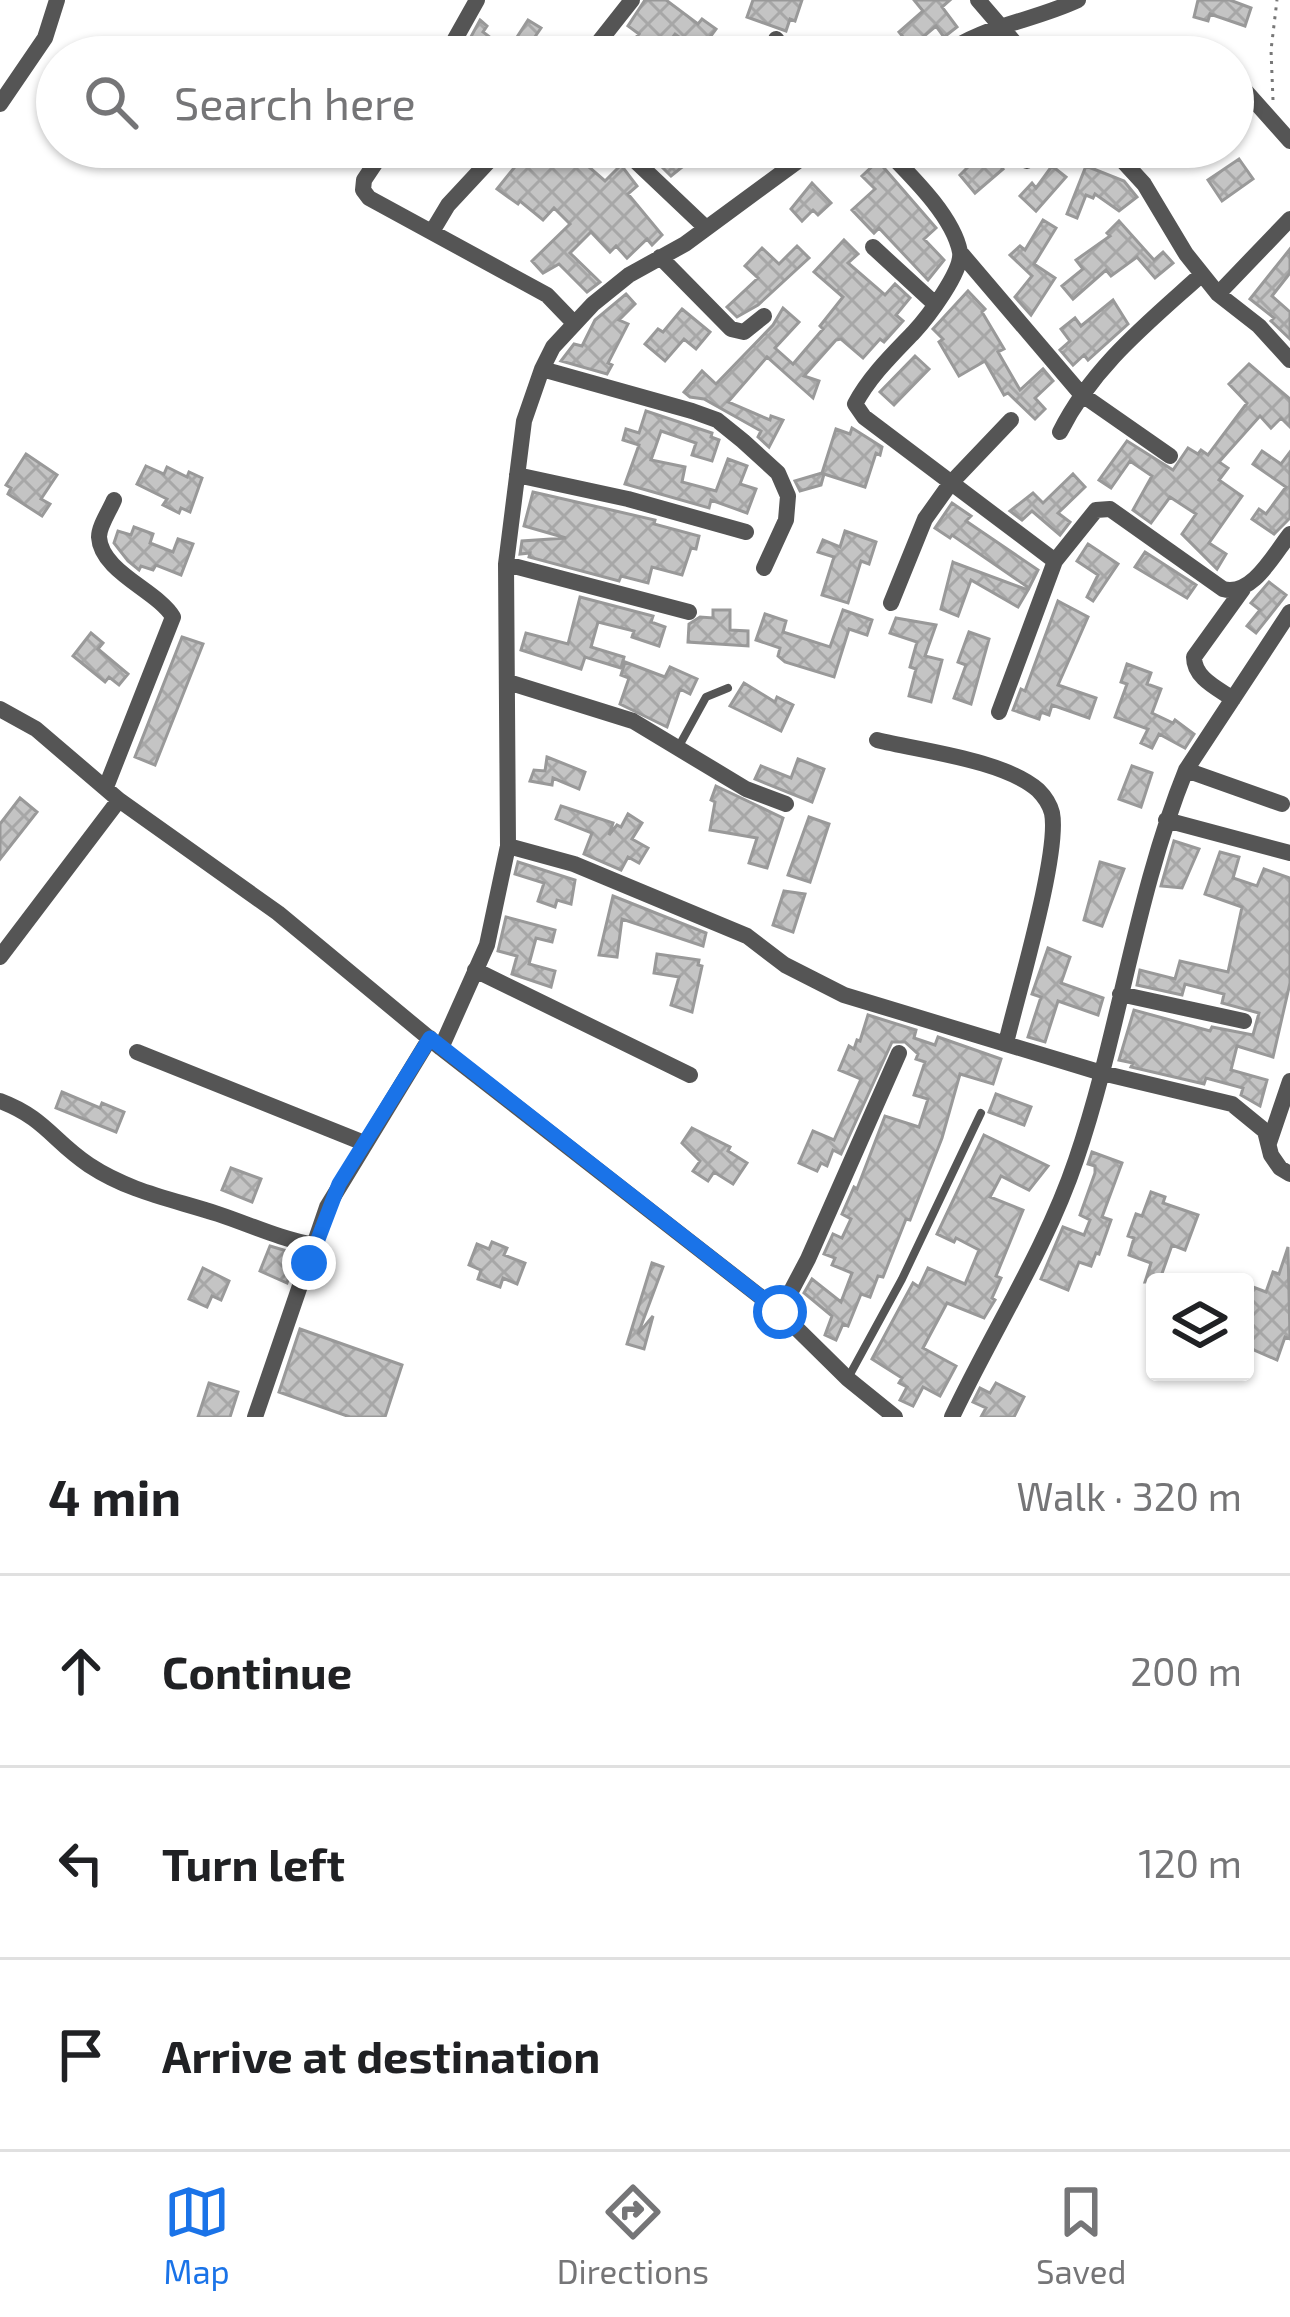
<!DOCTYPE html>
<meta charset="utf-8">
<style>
body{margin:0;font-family:"Exo 2",sans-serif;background:#f6f6f6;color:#202124}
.controls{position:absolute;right:36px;bottom:36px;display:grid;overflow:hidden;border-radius:12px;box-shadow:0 3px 9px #0004}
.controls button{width:108px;height:108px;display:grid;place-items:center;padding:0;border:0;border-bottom:3px solid #e0e0e0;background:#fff;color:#202124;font:60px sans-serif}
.stop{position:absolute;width:36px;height:36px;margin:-27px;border:9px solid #1a73e8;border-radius:50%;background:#fff}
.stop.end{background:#1a73e8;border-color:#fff;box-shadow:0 3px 12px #0008}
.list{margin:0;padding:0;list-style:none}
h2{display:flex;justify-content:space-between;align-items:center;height:156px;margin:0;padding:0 48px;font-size:51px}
h2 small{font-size:39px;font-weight:400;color:#757577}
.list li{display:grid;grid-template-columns:78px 1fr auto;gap:36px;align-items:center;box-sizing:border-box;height:192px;padding:0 48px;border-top:3px solid #e0e0e0}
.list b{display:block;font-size:45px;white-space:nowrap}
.list em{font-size:39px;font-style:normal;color:#757577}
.icon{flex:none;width:66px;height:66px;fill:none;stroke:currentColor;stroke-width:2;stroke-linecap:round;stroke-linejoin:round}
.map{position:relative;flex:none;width:1290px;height:1417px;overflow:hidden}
.search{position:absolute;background:#fff;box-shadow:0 3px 9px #0004;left:36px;right:36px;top:36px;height:132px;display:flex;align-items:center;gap:30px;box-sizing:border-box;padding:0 42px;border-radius:66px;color:#757577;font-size:45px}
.sheet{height:732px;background:#fff}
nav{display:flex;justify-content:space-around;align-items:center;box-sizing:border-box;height:168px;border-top:3px solid #e0e0e0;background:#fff;font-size:33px;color:#757577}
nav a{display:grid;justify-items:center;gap:6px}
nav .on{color:#1a73e8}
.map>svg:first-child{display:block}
.building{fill:url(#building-cross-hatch);stroke:#999;stroke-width:3}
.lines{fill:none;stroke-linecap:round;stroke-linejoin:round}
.path{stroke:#777;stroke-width:3;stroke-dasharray:3 6;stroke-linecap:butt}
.lane{stroke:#555;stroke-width:8}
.street{stroke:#555;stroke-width:16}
.route{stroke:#1a73e8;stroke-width:15}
</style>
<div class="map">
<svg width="1290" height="1417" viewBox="0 0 1290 1417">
<defs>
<pattern id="building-cross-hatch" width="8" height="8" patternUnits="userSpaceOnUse" patternTransform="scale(3)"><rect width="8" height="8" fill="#c4c4c4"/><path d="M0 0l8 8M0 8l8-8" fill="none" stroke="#a7a7a7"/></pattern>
</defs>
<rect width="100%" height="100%" fill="#fff"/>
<path class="building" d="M 645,0 L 666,0 L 698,24 L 702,19 L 716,29 L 699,52 L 675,34 L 658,57 L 618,57 L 639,34 L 628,26 Z
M 753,0 L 802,0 L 795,21 L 790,19 L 786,31 L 747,17 Z
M 914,0 L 950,0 L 942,7 L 957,27 L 944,37 L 936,26 L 911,47 L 899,32 L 923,11 Z
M 1198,0 L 1230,0 L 1251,8 L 1245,26 L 1210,14 L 1208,21 L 1194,17 Z
M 480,20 L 487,26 L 483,32 L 508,51 L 528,20 L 541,28 L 521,57 L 483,57 L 467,44 Z
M 531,147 L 566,147 L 605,181 L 621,165 L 637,186 L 628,194 L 662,235 L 652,245 L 647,239 L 627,258 L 616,246 L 610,252 L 591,232 L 570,253 L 600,282 L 587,292 L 559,264 L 543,273 L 532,261 L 570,224 L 554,208 L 543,220 L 520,201 L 518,204 L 497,189 Z
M 642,147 L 707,147 L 671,176 Z
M 954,147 L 984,147 L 1003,169 L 975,193 L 960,175 L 970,165 Z
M 1239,159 L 1253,179 L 1222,201 L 1208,180 Z
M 878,161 L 936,228 L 924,239 L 944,260 L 928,280 L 879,228 L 874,233 L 852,210 L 875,189 L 862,176 Z
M 1052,166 L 1066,177 L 1036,211 L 1020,196 L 1032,183 L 1036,188 Z
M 1086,166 L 1124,181 L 1137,197 L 1119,211 L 1095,194 L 1093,198 L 1086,195 L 1077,218 L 1067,214 Z
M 812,183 L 831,203 L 818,215 L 813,210 L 802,221 L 791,209 Z
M 1043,220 L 1056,228 L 1034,264 L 1055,278 L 1031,315 L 1015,297 L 1032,276 L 1010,255 L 1020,246 L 1025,250 Z
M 1119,221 L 1154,260 L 1163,252 L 1173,263 L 1155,278 L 1137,257 L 1111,276 L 1106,270 L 1073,299 L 1062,286 L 1083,269 L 1076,260 L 1110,236 L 1107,233 Z
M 844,240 L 858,254 L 848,263 L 885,295 L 895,284 L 910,298 L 896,315 L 903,321 L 884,342 L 880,339 L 863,358 L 841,339 L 836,340 L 804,376 L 819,381 L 813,398 L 767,357 L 728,402 L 770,420 L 771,416 L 783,420 L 769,447 L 758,437 L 761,431 L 704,399 L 690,397 L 684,392 L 702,371 L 716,384 L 773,325 L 783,308 L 799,322 L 775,348 L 793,364 L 823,329 L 820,326 L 843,297 L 814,272 Z
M 797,246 L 809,258 L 758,305 L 737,317 L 727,307 L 758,278 L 745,266 L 762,248 L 779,264 Z
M 1290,249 L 1290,273 L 1272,296 L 1290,312 L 1290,339 L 1271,321 L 1274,318 L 1250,299 Z
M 968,291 L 985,309 L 982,312 L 1004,349 L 998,352 L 1020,390 L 1043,369 L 1053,381 L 1035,398 L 1045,409 L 1035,419 L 1008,393 L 1004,395 L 985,361 L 959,376 L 939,342 L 943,339 L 933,329 Z
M 626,294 L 635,304 L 619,320 L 628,324 L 608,363 L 612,365 L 607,374 L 561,361 L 574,344 L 582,346 L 595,320 Z
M 1113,300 L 1128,324 L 1088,360 L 1084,355 L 1073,365 L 1060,350 L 1070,341 L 1061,329 L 1075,318 L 1081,326 Z
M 682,309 L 710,332 L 696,349 L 684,339 L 665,361 L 645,344 L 658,329 L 663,332 Z
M 915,356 L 929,369 L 894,405 L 880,392 Z
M 1249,364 L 1290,399 L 1290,427 L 1281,418 L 1271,428 L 1260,416 L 1219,462 L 1228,468 L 1219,480 L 1242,496 L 1209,543 L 1226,554 L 1217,569 L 1182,534 L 1196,514 L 1170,497 L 1151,523 L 1133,510 L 1152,476 L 1130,461 L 1111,488 L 1099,480 L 1127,441 L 1173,470 L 1188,448 L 1198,454 L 1201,450 L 1208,455 L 1247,403 L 1229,384 Z
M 646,411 L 712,433 L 711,437 L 719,440 L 712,461 L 692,455 L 696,443 L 661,431 L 651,460 L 685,467 L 682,482 L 716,491 L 728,459 L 747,466 L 740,484 L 756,489 L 747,513 L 711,500 L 709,508 L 625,484 L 639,445 L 623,440 L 626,429 L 639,433 Z
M 852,428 L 882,447 L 880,455 L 876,453 L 865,487 L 824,474 L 821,485 L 800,491 L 795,481 L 822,473 L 836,429 L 850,434 Z
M 1262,451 L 1281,464 L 1290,452 L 1290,518 L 1274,534 L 1252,519 L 1259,509 L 1266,514 L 1286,487 L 1253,464 Z
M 26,454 L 57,475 L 41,499 L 50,504 L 42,516 L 8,494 L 11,488 L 6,485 Z
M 146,466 L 164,474 L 167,467 L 187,477 L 189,472 L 202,478 L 190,512 L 181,508 L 179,513 L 163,505 L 167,499 L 137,484 Z
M 1073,474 L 1085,487 L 1058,513 L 1070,522 L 1060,535 L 1032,511 L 1022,520 L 1010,511 L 1033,493 L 1043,503 Z
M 533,492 L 655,520 L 654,524 L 699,536 L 696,549 L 691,548 L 682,575 L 652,567 L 648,583 L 621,576 L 619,581 L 529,557 L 530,553 L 520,554 L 522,541 L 566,538 L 524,526 Z
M 952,503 L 971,516 L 966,521 L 1038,570 L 1029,588 L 952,535 L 950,538 L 935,528 Z
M 134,527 L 153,534 L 150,543 L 173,552 L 178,539 L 193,544 L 181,575 L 156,565 L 153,570 L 141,566 L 139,570 L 128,561 L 114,543 L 118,531 L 131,535 Z
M 845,531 L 876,542 L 869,564 L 861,561 L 848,603 L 822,595 L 834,557 L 818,552 L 823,540 L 840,547 Z
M 1088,544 L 1118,564 L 1093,601 L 1087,597 L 1098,575 L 1077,561 Z
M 1145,552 L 1196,585 L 1187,598 L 1135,567 Z
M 953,562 L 955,563 L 1028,590 L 1018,607 L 971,580 L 958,616 L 941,609 Z
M 1269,582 L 1286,595 L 1256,633 L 1247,626 L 1260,610 L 1251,603 Z
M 580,597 L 653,616 L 651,622 L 665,627 L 659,646 L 632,637 L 634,631 L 598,622 L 591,647 L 624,657 L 621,668 L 585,657 L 581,669 L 521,650 L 526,633 L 568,644 Z
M 1058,601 L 1088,617 L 1058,685 L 1096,698 L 1089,718 L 1052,705 L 1049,715 L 1041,712 L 1039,719 L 1013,710 L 1021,689 L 1025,691 Z
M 713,610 L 730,610 L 730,630 L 748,631 L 748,646 L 688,642 L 689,624 L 700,617 L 713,618 Z
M 843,610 L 872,620 L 867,635 L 849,629 L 834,677 L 785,662 L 778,656 L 780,648 L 756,640 L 765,614 L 786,621 L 783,632 L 830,647 Z
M 896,618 L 936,625 L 925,656 L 942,660 L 931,702 L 909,696 L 916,669 L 910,667 L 917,642 L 890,633 Z
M 969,632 L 989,639 L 971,704 L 954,698 L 966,665 L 958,662 Z
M 91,633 L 103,643 L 98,649 L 128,674 L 119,685 L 109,677 L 105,682 L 73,656 Z
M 182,637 L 203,644 L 155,765 L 135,757 Z
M 625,662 L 665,677 L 670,667 L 697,679 L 690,694 L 680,689 L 667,727 L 620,704 L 629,678 L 621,675 Z
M 1127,664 L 1151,673 L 1147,684 L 1161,689 L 1152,713 L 1173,723 L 1175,720 L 1194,734 L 1185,748 L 1159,734 L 1152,748 L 1141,743 L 1148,729 L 1115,717 L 1127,684 L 1121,682 Z
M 744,683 L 775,702 L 777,697 L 793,705 L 781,731 L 730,706 Z
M 547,757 L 585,772 L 579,789 L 553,778 L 552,785 L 530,781 L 534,770 L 545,771 Z
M 798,759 L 824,769 L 812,802 L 755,779 L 761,766 L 791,778 Z
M 1132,766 L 1152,773 L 1141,807 L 1119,799 Z
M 716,786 L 783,818 L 767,868 L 749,863 L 757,838 L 710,830 L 715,802 L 711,800 Z
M 20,798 L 37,812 L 0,859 L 0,824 Z
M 561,806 L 613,823 L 609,835 L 617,825 L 621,827 L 628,814 L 642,823 L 632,839 L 648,848 L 639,863 L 628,857 L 621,870 L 584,854 L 592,833 L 556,819 Z
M 809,817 L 829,824 L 810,882 L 788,875 Z
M 1174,841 L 1199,849 L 1182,888 L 1161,886 Z
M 1220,852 L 1239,857 L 1233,878 L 1257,886 L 1264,869 L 1290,878 L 1290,983 L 1273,1057 L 1237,1046 L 1231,1070 L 1267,1080 L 1260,1106 L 1241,1095 L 1243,1088 L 1206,1078 L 1204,1084 L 1131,1067 L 1133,1063 L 1119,1060 L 1134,1010 L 1210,1031 L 1212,1027 L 1253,1035 L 1259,1013 L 1222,1003 L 1224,994 L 1185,984 L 1182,995 L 1137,985 L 1140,970 L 1175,979 L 1180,961 L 1228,972 L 1242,907 L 1205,894 Z
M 518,862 L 575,880 L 571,904 L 557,900 L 555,907 L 538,901 L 544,883 L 515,874 Z
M 1100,862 L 1124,869 L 1102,926 L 1084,920 Z
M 784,891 L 805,894 L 793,932 L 773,925 Z
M 613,896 L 706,933 L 703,946 L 622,919 L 617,957 L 599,955 Z
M 506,917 L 555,930 L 552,942 L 536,938 L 529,964 L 555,971 L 551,987 L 512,974 L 517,956 L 498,951 Z
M 1048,948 L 1070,957 L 1061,983 L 1103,998 L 1098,1015 L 1058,1001 L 1045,1042 L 1028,1037 L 1041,997 L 1032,994 Z
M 657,954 L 699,960 L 698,965 L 702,966 L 692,1012 L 671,1005 L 679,977 L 654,973 Z
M 868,1015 L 916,1030 L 914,1038 L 935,1045 L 938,1037 L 1001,1059 L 993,1084 L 960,1074 L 942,1138 L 910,1220 L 906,1219 L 883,1277 L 878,1276 L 870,1297 L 861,1294 L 848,1326 L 843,1324 L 836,1340 L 825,1335 L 832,1316 L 804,1293 L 812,1279 L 841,1302 L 852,1273 L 832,1265 L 835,1258 L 824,1254 L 833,1234 L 842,1238 L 851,1219 L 842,1214 L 854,1187 L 857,1189 L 885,1116 L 919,1127 L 928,1099 L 914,1095 L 925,1062 L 916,1059 L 918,1054 L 905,1042 L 892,1042 L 841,1154 L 833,1150 L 827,1166 L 821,1163 L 817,1171 L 799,1163 L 813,1131 L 834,1140 L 861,1079 L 839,1070 L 849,1046 L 854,1049 L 857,1040 L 860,1041 Z
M 62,1092 L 100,1108 L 102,1103 L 124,1112 L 116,1132 L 56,1108 Z
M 996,1094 L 1031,1107 L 1024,1125 L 989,1112 Z
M 692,1128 L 730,1147 L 728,1151 L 747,1163 L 733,1184 L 714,1172 L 708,1181 L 693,1171 L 700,1161 L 682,1143 Z
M 984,1135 L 1048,1166 L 1029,1190 L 1001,1176 L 990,1197 L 1023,1210 L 996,1276 L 1001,1278 L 992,1298 L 995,1300 L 984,1318 L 947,1303 L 923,1348 L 956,1366 L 940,1396 L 923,1387 L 913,1406 L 900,1400 L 907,1387 L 899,1383 L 902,1378 L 872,1359 L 913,1283 L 919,1287 L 928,1268 L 965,1284 L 979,1250 L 956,1238 L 954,1242 L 937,1234 Z
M 1092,1152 L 1122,1163 L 1102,1217 L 1111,1220 L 1099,1254 L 1096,1253 L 1091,1266 L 1079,1262 L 1068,1290 L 1041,1279 L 1063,1227 L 1084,1235 L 1090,1220 L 1080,1215 L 1095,1173 L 1095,1166 L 1088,1164 Z
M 231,1168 L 261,1179 L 252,1202 L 222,1190 Z
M 1151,1192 L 1165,1197 L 1163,1203 L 1198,1215 L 1185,1250 L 1172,1245 L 1159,1282 L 1145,1282 L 1151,1263 L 1129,1255 L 1134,1238 L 1128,1236 L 1136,1214 L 1142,1216 Z
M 492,1242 L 507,1248 L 504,1255 L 525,1263 L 517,1284 L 503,1278 L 500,1287 L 478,1279 L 481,1270 L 469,1265 L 477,1244 L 489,1249 Z
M 270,1246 L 297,1254 L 287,1283 L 260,1271 Z
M 1288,1247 L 1290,1339 L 1285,1337 L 1277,1360 L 1245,1346 L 1245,1284 L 1266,1292 L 1273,1272 L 1279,1274 Z
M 652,1263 L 663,1267 L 638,1334 L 653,1316 L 644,1349 L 627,1344 Z
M 203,1268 L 229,1281 L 221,1300 L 212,1296 L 207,1307 L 189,1299 Z
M 300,1329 L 402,1365 L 385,1417 L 350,1417 L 279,1392 Z
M 209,1383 L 238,1392 L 230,1417 L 198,1417 Z
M 996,1383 L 1024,1397 L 1014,1417 L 981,1417 L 986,1408 L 973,1402 L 980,1388 L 990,1393 Z"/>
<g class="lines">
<path class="path" d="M 1273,100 L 1271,50 L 1277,0"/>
<path class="lane" d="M 679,746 L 706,697 L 728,688
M 848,1378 L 902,1279 L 981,1113"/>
<path class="street" d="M 978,0 L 1027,57
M 776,39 L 790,57
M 445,57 L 477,0
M 587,57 L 632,0
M 940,57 C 983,25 1031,22 1078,0
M 1233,77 L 1290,141
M 0,104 L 45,38 L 57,0
M 386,147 L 364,180 L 363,190 L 369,198 L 547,295 L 573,322
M 883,147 C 908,173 953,215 960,252 C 963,271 927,318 914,332 C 892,355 870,376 855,404 L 864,417 L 1055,561
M 1110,147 L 1144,184 L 1186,254 L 1218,294 L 1259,326 L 1290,360
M 628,154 L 705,227
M 1027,161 L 1042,147
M 433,230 L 448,205 L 502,147
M 873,247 L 935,304
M 960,252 L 1081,394 L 1170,456
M 660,257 L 731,329 L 744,332 L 764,316
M 1218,294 L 1290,219
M 542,369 L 692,411 L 717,420 L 743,441 L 778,473 L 788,496 L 786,520 L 764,568
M 1060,432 C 1093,366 1149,322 1202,274
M 517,475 L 628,499 L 746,532
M 506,564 L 689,612
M 891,603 L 925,519 L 950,484 L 1011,420
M 508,682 L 633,721 L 746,789 L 786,804
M 1233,699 C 1217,688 1194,678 1194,657 L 1243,589
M 0,709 L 36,729 L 119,800 L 278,913 L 441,1048 L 780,1312 L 848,1379 L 895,1417
M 999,712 L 1055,561 L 1096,510 L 1110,509 L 1223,589 C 1252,597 1274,554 1290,534
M 877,740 C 921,751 1004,760 1038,790 C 1044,796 1050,805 1052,813 C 1060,853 1017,996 1006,1043
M 106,787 L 173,617 C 158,591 101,572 99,537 C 99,526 110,510 114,500
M 1282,804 L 1186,770 L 1290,612
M 1166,820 L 1290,853
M 508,846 L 574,864 L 747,936 L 785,965 L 844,995 L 1102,1073 L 1232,1104 L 1265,1131 L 1271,1155 L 1280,1168 L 1290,1174
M 0,957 L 119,800
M 475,970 L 690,1075
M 1120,994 L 1244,1021
M 441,1048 L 487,945 L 508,846 L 506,564 L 524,421 L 542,369 L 553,347 L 593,304 L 629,275 L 685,244 L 817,147
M 137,1052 L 364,1143
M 0,1101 C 45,1118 53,1141 89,1165 C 130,1192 172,1199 218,1214 C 251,1225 280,1239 314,1245
M 1269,1143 L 1290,1081
M 780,1312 L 808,1259 L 899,1053
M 255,1417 L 327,1207 L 430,1038
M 952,1417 C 992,1332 1046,1249 1076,1160 C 1120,1031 1135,896 1186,770"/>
</g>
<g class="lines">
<path class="route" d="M 309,1263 L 339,1184 L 430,1038 L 780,1312"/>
</g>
</svg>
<div class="controls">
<button><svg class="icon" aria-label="layers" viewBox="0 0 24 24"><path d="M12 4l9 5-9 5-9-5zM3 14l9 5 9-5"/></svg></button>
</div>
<div class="stop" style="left:780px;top:1312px"></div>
<div class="stop end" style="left:309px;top:1263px"></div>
<div class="search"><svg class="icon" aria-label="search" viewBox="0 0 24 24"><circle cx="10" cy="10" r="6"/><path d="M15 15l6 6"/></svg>Search here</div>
</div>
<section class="sheet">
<h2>4 min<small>Walk · 320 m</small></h2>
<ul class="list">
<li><svg class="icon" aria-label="ahead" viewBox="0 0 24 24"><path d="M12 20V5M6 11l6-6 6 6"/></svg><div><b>Continue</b></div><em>200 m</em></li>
<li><svg class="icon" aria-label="left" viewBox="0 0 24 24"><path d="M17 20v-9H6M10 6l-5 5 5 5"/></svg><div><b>Turn left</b></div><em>120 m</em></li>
<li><svg class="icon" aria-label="arrive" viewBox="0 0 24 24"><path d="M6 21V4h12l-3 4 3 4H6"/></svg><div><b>Arrive at destination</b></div></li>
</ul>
</section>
<nav>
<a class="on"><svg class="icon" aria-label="map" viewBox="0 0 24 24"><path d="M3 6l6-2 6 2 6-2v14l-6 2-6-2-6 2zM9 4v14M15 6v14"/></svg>Map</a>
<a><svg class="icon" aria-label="directions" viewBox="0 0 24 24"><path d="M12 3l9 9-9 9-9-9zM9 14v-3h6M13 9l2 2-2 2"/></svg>Directions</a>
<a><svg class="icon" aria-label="saved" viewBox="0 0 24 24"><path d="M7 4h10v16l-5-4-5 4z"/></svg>Saved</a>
</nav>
